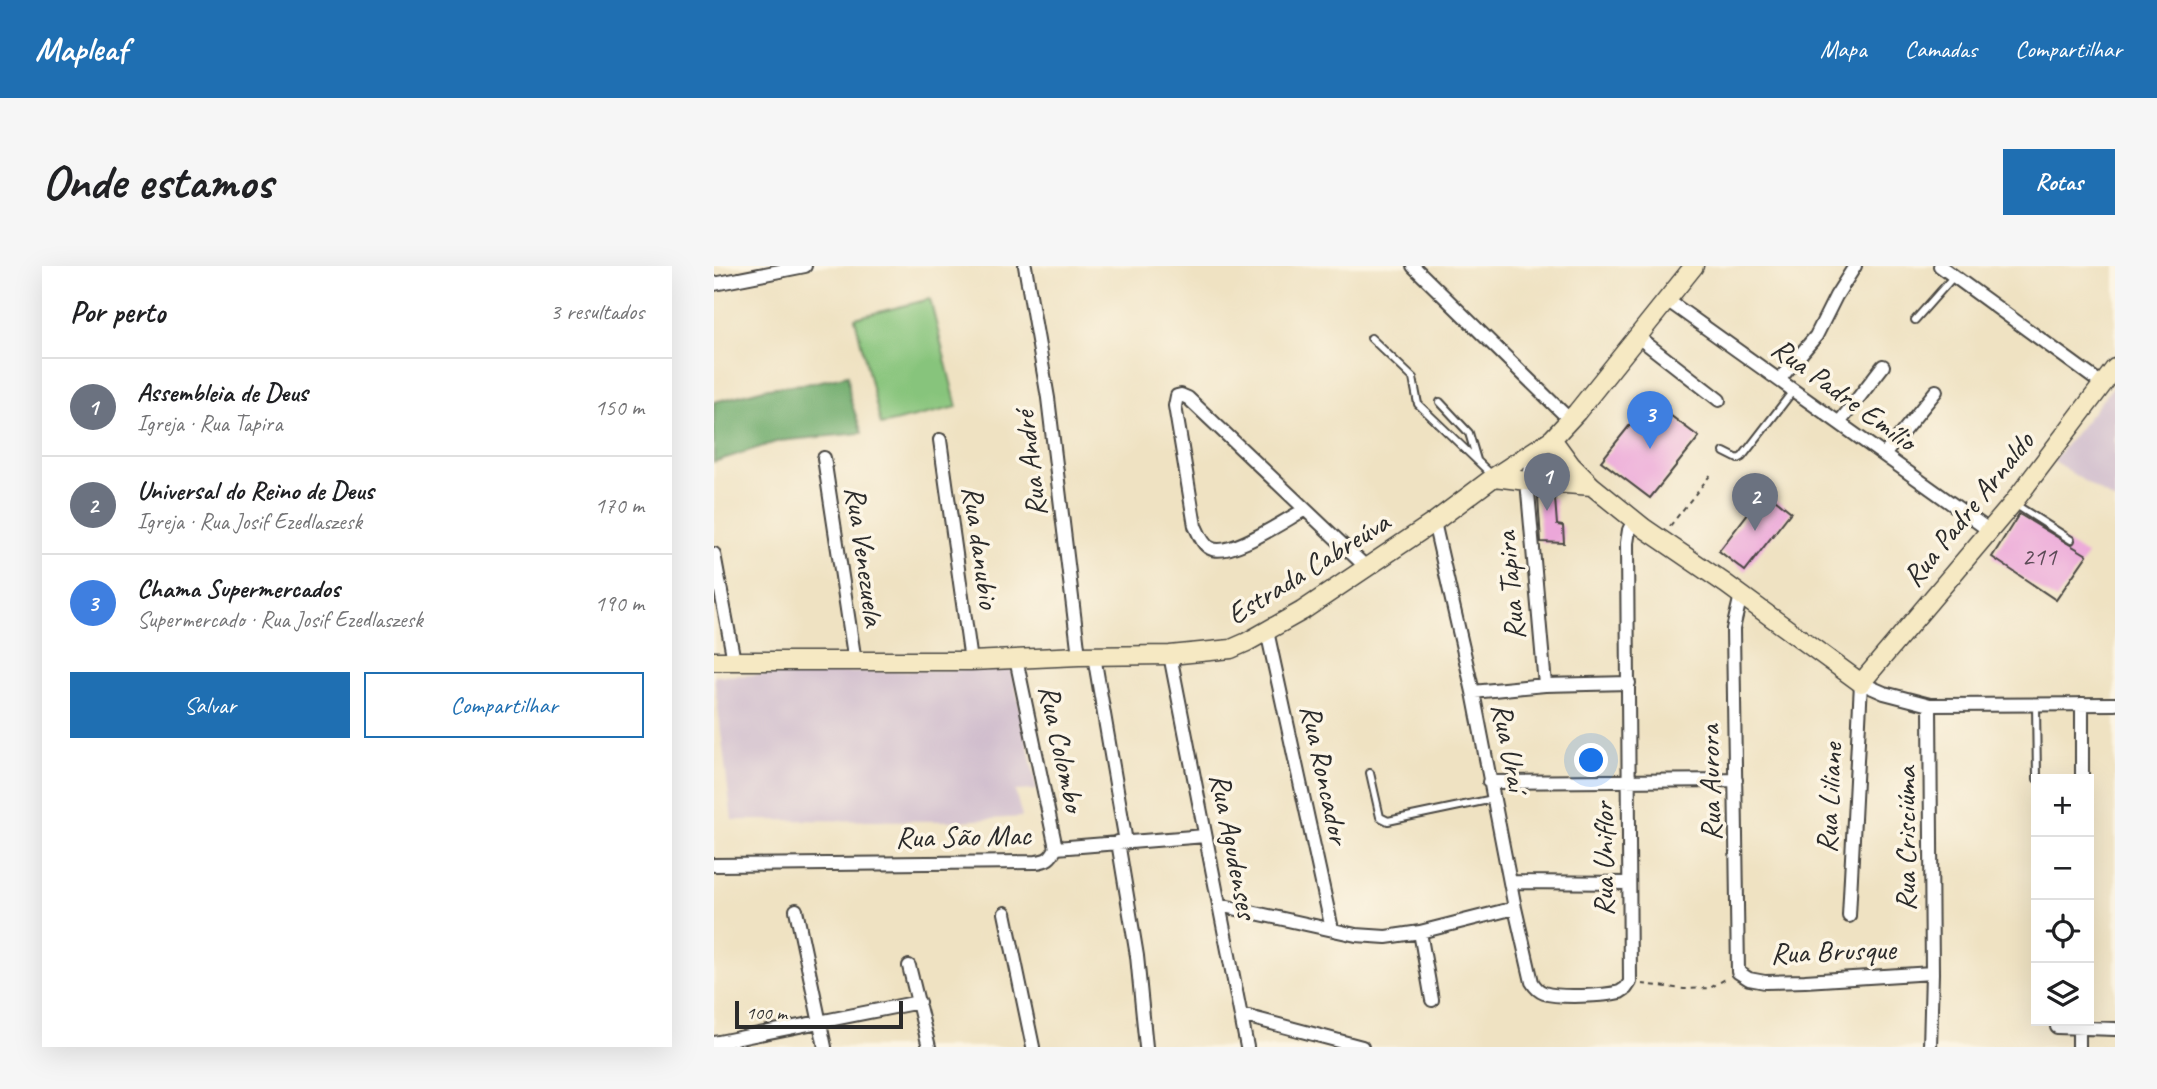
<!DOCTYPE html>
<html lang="pt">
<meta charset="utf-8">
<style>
body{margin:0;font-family:Caveat,sans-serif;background:#f6f6f6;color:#202124}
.controls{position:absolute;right:21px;bottom:21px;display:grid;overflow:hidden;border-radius:0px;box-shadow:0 7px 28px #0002}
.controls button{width:63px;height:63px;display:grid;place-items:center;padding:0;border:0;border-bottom:2px solid #e0e0e0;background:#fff;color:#202124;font:35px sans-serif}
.scale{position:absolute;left:21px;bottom:18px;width:168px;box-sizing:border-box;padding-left:7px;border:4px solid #2b2b2b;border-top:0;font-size:19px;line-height:24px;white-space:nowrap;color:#2b2b2b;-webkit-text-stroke:5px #fcf5e5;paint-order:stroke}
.you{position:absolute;left:878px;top:495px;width:24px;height:24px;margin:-18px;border:5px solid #fff;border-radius:50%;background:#1a73e8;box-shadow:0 0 0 10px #1a73e833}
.badge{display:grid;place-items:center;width:46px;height:46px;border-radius:50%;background:#1f6fb2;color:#fff;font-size:23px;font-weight:700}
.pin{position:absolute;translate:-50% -58px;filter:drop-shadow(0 2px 4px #0008)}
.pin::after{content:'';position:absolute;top:37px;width:24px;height:21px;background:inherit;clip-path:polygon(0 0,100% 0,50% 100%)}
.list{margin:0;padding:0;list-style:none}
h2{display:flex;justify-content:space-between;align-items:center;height:91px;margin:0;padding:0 28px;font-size:30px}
h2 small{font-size:23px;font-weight:400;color:#757577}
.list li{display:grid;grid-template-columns:46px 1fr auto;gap:21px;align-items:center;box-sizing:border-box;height:98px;padding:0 28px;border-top:2px solid #e0e0e0}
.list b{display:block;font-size:26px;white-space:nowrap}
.list p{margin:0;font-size:23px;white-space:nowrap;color:#757577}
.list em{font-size:23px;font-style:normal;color:#757577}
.actions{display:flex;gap:14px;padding:21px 28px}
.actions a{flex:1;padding:16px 0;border:2px solid #1f6fb2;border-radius:0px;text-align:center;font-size:24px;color:#1f6fb2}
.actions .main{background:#1f6fb2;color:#fff}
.icon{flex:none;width:38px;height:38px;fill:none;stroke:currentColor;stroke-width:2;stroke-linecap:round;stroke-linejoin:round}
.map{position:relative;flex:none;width:1401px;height:781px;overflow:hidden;border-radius:0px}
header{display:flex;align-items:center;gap:42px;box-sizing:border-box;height:98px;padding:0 35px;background:#1f6fb2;color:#fff}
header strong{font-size:33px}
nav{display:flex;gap:38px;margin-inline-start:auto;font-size:24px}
.intro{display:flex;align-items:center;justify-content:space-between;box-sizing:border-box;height:168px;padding:0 42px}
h1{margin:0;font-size:49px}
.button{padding:18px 32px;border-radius:0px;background:#1f6fb2;color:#fff;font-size:24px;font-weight:700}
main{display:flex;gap:42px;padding:0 42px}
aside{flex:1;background:#fff;border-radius:0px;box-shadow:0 7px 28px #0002}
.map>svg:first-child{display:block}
.industrial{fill:#d0bdcd}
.green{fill:#87c47b;stroke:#597853;stroke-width:2}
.forest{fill:#6daa6b;stroke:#4c6a4b;stroke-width:2}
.building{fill:#eca7d9}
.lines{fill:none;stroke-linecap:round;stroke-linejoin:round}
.service-casing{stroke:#484642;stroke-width:10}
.minor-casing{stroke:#484642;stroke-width:16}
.secondary-casing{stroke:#484642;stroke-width:21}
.path{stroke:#484642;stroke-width:2;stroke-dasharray:5 5;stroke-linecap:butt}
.service{stroke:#fff;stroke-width:6}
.minor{stroke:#fff;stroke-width:12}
.secondary{stroke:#f6e9c3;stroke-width:18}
.labels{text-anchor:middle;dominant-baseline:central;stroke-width:7;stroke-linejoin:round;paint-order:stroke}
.number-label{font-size:26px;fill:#5b4a56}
.street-label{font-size:30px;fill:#2b2b2b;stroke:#fcf5e5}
</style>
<header>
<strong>Mapleaf</strong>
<nav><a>Mapa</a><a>Camadas</a><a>Compartilhar</a></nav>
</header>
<div class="intro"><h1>Onde estamos</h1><a class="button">Rotas</a></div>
<main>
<aside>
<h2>Por perto<small>3 resultados</small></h2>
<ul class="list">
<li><span class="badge" style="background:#6b7280">1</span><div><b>Assembleia de Deus</b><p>Igreja · Rua Tapira</p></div><em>150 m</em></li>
<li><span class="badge" style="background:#6b7280">2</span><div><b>Universal do Reino de Deus</b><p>Igreja · Rua Josif Ezedlaszesk</p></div><em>170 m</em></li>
<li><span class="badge" style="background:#3f7fe0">3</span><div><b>Chama Supermercados</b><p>Supermercado · Rua Josif Ezedlaszesk</p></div><em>190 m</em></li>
</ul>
<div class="actions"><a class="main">Salvar</a><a>Compartilhar</a></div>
</aside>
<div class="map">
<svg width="1401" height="781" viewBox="0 0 1401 781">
<rect width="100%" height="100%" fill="#fcf5e5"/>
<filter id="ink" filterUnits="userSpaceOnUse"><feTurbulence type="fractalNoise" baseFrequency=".0143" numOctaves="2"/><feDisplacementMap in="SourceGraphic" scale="14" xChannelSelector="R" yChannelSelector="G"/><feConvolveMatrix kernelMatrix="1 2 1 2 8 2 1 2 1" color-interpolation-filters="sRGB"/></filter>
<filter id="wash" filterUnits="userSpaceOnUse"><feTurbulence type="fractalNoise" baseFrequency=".00686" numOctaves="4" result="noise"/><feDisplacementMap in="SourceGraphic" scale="28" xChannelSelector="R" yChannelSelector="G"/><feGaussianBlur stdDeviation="1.57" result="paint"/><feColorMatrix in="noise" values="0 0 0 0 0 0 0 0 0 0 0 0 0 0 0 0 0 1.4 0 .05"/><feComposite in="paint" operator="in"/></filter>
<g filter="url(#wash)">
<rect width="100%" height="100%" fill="#efe2c2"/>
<path class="industrial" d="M 1401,118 L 1401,235 L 1339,195 Z
M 298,402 L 323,524 L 301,525 L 308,551 L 246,555 L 18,554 L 0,410 Z"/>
<path class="green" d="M 216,33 L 243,141 L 167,159 L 141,52 Z"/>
<path class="forest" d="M 134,109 L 136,133 L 148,167 L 65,175 L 0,196 L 0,136 L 54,122 L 98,117 Z"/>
<g id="blocks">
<path class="building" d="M 936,134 L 985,171 L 936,232 L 887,195 Z
M 1051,225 L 1077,246 L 1031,305 L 1005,285 Z
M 824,231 L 841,232 L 843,259 L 849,260 L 850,277 L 827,276 Z
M 1305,248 L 1373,289 L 1342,334 L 1278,291 Z"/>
</g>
</g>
<g filter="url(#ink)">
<use href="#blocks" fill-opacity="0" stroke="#484642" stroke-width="2"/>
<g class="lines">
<g class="service-casing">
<path id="service" d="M 1201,54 L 1240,10
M 657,72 L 699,112 L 704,138 L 778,209
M 726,136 L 755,167 L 763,194
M 1010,186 L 1024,193 L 1028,191 L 1079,125
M 1299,237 L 1357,274
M 1322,438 L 1323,513
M 656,507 L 666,551 L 674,555 L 779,533"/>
</g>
<g class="minor-casing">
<path id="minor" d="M 311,0 L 334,132 L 365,390
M 699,0 L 856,154
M 1226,0 L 1388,118
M 0,18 L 91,0
M 953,34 L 1276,265
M 924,71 L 1005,134
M 1065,114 L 1102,70 L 1122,30 L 1141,0
M 1125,157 L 1169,100
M 226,174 L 257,395
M 823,183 L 813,215 L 831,419
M 1170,189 L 1222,125
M 110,192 L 141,396
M 590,244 C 571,254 515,293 496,282 C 488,278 485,267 481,260 L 461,140 L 463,130 L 467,129 L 474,132 L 652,301
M 720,256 L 759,426 L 801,642 L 818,716 C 821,721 824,725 830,727 C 845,732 890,730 906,726 L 912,722 L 916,716 L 913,277 L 915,264 L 920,254
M 0,288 L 20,395
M 1027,329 L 1019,363 L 1024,706 L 1035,713 L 1051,716 L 1091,715 L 1218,707
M 553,365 L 618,663
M 456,389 L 533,781
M 380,390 L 412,576
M 302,393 L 342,582
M 759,426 L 831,419 L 915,417
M 1368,513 L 1368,438
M 775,516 L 1022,514
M 404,576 L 423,690 L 432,781
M 0,599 L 322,596 C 333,595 337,592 342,582 L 491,570
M 796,616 L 915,617
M 505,639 L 642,669 L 672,671 L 706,666 L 801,642
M 82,644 L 111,781
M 291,647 L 319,781
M 1135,650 L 1147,417 L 1170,427 L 1216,439 L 1401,438
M 706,666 L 718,734
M 195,700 L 215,781
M 527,749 L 648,781
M 1365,755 L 1365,781
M 1343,761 L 1401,763
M 0,777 L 205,736
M 1216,781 L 1218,707 L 1216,439"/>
</g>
<g class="secondary-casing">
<path id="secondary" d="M 838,173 L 857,199 L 878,220 L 930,262 L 1012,318 L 1147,417 L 1299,237 L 1401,102
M 780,211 L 813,215 L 878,220
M 0,395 L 257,395 L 365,390 L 456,389 L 517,383 L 533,376 L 588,345 L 720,256 L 780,211 L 838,173 L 863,146 L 980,0"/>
</g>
<path class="path" d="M 956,260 L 998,207
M 928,718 L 970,723 L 996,722 L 1013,712"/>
<use href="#service" class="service"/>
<use href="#minor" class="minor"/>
<use href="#secondary" class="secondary"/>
</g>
</g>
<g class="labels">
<g class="number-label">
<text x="1325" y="290">211</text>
</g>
<g class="street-label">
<text transform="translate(1130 128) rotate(36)">Rua Padre Emílio</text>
<text transform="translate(316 198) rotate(-97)">Rua André</text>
<text transform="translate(1254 243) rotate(-51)">Rua Padre Arnaldo</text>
<text transform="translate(267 281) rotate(82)">Rua danubio</text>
<text transform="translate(151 290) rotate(82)">Rua Venezuela</text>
<text transform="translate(594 302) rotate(-32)">Estrada Cabreúva</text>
<text transform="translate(796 320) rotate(-95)">Rua Tapira</text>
<text transform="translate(796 481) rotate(79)">Rua Uraí</text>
<text transform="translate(348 482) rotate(78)">Rua Colombo</text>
<text transform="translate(611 508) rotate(78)">Rua Roncador</text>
<text transform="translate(996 517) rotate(-91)">Rua Aurora</text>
<text transform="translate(1115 532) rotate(-87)">Rua Liliane</text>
<text transform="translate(249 570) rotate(-1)">Rua São Mac</text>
<text transform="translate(1191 573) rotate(-90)">Rua Crisciúma</text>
<text transform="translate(520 580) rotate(79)">Rua Agudenses</text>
<text transform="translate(889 593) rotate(-90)">Rua Uniflor</text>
<text transform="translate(1119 685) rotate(-2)">Rua Brusque</text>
</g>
</g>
</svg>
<div class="controls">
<button>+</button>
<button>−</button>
<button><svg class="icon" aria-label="locate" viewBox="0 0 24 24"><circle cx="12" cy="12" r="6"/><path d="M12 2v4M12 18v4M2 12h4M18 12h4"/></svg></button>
<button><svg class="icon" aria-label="layers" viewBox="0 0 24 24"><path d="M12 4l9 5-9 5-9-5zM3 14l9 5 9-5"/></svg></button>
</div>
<div class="scale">100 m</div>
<div class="you"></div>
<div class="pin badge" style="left:833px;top:245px;background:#6b7280">1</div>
<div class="pin badge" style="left:1041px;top:265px;background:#6b7280">2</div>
<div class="pin badge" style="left:936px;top:183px;background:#3f7fe0">3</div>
</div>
</main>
